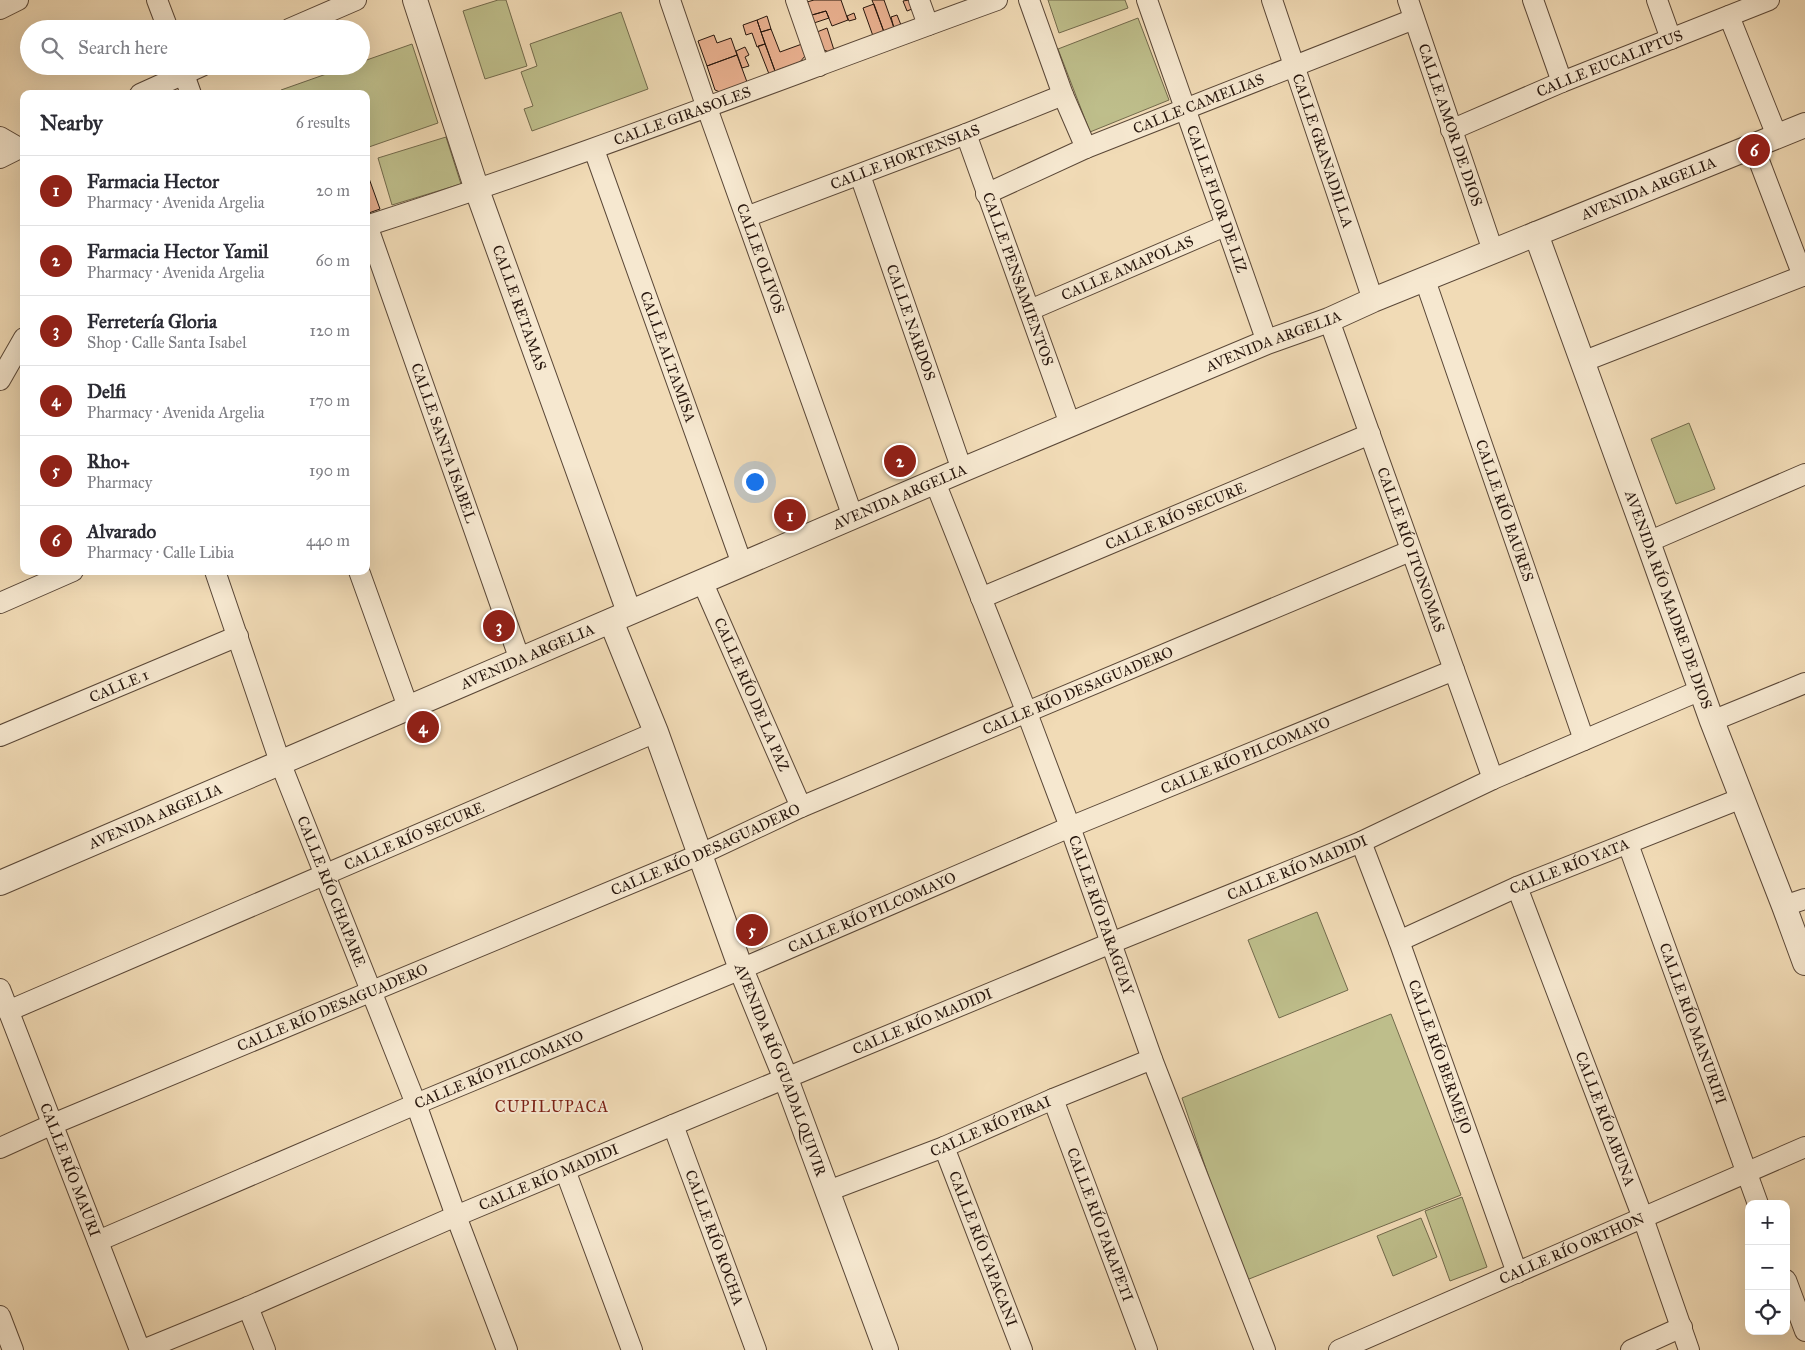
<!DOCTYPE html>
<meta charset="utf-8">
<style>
body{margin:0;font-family:"IM FELL Great Primer",serif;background:#f7f7f7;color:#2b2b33}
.controls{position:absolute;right:15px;bottom:15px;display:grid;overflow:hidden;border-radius:10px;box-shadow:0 5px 20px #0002}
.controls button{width:45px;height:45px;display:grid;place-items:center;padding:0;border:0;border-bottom:1px solid #e1e1e2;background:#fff;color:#2b2b33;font:25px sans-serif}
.you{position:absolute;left:754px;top:481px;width:18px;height:18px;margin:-12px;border:4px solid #fff;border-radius:50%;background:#1a73e8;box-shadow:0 0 0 8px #1a73e833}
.badge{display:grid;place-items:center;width:32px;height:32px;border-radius:50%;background:#8f2418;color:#fff;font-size:16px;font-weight:700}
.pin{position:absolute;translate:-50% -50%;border:2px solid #fff;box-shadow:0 1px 5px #0006}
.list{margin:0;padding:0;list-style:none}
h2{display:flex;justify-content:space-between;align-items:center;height:65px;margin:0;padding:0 20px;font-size:21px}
h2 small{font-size:16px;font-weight:400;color:#7c7c81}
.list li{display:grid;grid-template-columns:32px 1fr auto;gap:15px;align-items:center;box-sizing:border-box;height:70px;padding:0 20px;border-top:1px solid #e1e1e2}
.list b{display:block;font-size:19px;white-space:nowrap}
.list p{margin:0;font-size:16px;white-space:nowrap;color:#7c7c81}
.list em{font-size:16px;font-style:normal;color:#7c7c81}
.icon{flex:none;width:28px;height:28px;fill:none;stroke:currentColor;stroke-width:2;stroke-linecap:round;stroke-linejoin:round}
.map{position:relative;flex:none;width:1805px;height:1350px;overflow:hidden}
.search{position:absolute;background:#fff;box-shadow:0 5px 20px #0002;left:20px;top:20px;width:350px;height:55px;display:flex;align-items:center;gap:12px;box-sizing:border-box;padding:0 18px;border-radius:28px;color:#7c7c81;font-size:19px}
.panel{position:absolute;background:#fff;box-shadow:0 5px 20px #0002;left:20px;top:90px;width:350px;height:485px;border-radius:10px}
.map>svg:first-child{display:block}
.green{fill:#bebe8b;stroke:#726a4c}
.building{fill:#e9b08f;stroke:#27160d}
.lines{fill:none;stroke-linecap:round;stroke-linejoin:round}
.minor-casing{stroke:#5a4737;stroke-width:22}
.tertiary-casing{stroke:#5a4737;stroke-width:26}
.minor{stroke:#f6e8d0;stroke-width:20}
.tertiary{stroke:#f6e8d0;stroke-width:24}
.labels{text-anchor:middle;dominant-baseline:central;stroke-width:4;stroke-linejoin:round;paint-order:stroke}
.street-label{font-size:15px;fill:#27160d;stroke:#f6e8d0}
.neighbourhood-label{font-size:16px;letter-spacing:1px;fill:#7a1f14;stroke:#f6e8d0}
</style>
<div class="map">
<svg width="1805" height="1350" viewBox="0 0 1805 1350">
<rect width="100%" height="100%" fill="#f1dbb6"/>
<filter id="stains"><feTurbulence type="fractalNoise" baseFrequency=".004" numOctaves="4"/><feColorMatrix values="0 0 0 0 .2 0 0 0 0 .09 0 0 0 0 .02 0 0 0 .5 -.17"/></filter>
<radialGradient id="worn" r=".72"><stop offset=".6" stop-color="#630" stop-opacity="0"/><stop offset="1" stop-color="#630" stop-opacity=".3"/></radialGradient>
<path class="green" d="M 498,0 L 506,0 L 527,66 L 485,79 L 463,11 Z
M 1048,0 L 1125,0 L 1128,8 L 1059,33 Z
M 621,12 L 648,89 L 532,131 L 524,109 L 533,106 L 521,72 L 537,66 L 530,44 Z
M 1138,18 L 1169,100 L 1090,132 L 1058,49 Z
M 412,44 L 438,123 L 366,148 L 366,94 L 283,94 L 281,90 L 349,66 L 361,66 L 361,62 Z
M 446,137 L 461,184 L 392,205 L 378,158 Z
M 1689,423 L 1715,489 L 1676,504 L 1651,439 Z
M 1317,912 L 1348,990 L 1279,1018 L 1248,940 Z
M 1391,1014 L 1461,1195 L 1244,1281 L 1182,1098 Z
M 1462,1197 L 1487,1267 L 1450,1281 L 1425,1211 Z
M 1421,1218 L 1437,1257 L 1393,1276 L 1377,1236 Z"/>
<path class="building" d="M 814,0 L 841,0 L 848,20 L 832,26 L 826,11 L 812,15 L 807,2 Z
M 872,0 L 884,0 L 894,28 L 884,32 Z
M 909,0 L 912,9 L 907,11 L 903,1 Z
M 874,4 L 884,32 L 873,36 L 863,8 Z
M 826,11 L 829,18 L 814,23 L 812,15 Z
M 854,13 L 856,19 L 849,21 L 847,16 Z
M 897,15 L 901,25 L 894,28 L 891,17 Z
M 767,16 L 771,29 L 761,32 L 757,20 Z
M 757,20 L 765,44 L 757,47 L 752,33 L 746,35 L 743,25 Z
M 827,28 L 834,50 L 829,52 L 824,50 L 817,32 Z
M 771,29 L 780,52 L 802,44 L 805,56 L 800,62 L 775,71 L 761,32 Z
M 714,35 L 717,43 L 731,38 L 737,55 L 707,66 L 698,41 Z
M 765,44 L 775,71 L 769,74 L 758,46 Z
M 745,47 L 749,55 L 745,57 L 749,66 L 742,68 L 736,51 Z
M 737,55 L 747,82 L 720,92 L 715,90 L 707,66 Z
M 366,170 L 380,209 L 366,214 Z"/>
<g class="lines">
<g class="minor-casing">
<g id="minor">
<path d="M 157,0 L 168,29"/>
<path id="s1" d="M 670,0 L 707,108 L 853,517"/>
<path d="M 796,0 L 819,66"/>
<path d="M 919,0 L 928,25"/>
<path d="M 1029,0 L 1063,95 L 1086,148"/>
<path id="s2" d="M 1147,0 L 1267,342"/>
<path id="s3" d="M 1272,0 L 1373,300"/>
<path id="s4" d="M 1408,0 L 1493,251"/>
<path d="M 1533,0 L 1562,82"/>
<path d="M 1657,0 L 1671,39"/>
<path d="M 0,9 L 18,0"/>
<path d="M 1729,16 L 1777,136"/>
<path d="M 289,29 L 356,0"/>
<path d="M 181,66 L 191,94"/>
<path d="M 140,94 L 202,66"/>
<path id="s5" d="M 1451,130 L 1562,82 L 1769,0"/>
<path id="s6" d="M 966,134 L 1070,424"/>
<path d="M 0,137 L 19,148"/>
<path d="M 1753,145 L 1803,276"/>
<path id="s7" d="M 593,150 L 597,158 L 742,564"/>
<path d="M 0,158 L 24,146"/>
<path id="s8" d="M 860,175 L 962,470"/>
<path id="s9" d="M 986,194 L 1086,148 L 1414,19"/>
<path id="s10" d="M 746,217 L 966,134 L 1063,95"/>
<path id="s11" d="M 367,225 L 520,660"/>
<path id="s12" d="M 366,226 C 579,158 787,76 997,0"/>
<path id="s13" d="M 1425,280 L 1584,740"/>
<path id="s14" d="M 1030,310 L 1225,226"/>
<path id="s15" d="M 1329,320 L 1493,779"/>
<path d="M 1582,362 L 1805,275"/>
<path d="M 0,380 L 24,338"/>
<path id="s16" d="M 935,482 L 1027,713 L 1070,827 L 1152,1059 L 1265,1350"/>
<path d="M 1648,542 L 1805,474"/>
<path id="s17" d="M 215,571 L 280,762 L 416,1104 L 456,1216 L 507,1350"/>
<path d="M 359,571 L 408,707"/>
<path id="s18" d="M 702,581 L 801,807"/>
<path id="s19" d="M 981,598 L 1370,434"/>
<path d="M 0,603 L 73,571"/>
<path d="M 1712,721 L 1805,683"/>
<path id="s20" d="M 0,736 L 238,636"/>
<path id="s21" d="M 1361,842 L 1399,941 L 1517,1273"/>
<path id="s22" d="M 1628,844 L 1758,1204"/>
<path id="s23" d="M 1517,887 L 1643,1218 L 1689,1350"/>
<path d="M 1784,906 L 1805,899"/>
<path id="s24" d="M 1399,941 L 1517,887 L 1742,798"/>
<path id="s25" d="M 0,989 L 140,1350"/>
<path id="s26" d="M 8,1011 L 656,732"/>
<path id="s27" d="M 1053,1099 L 1147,1350"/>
<path id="s28" d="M 673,1125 L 756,1350"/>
<path id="s29" d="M 944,1147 L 1022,1350"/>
<path id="s30" d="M 0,1148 L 53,1124 L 701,854 L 801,807 L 1410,551"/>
<path d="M 565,1170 L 632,1350"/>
<path id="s31" d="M 828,1191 L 944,1147 L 1053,1099 L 1152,1059"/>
<path id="s32" d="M 98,1241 L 416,1104 L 741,969 L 1070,827 L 1454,670"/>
<path d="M 1786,1280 L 1805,1331"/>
<path d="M 248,1307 L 265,1350"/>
<path d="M 0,1316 L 13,1350"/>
<path id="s33" d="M 143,1350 L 248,1307 L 456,1216 L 673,1125 L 1111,943 L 1361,842 L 1493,779 L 1701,690"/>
<path id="s34" d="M 1339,1350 L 1805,1147"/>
<path d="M 1631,1350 L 1682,1327"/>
</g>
</g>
<g class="tertiary-casing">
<g id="tertiary">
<path id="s35" d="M 415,0 L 477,190 L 629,612"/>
<path id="s36" d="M 1536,234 L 1648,542 L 1712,721 L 1784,906 L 1805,963"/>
<path id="s37" d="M 611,621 L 656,732 L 741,969 L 786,1079 L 886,1350"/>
<path id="s38" d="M 0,883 L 962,470 L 1267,342 L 1329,320 L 1373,300 L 1805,125"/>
</g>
</g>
<use href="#minor" class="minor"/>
<use href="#tertiary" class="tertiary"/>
</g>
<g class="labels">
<g class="street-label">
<text stroke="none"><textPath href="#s5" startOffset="172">CALLE EUCALIPTUS</textPath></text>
<text stroke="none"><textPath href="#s9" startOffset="231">CALLE CAMELIAS</textPath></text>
<text stroke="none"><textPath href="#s12" startOffset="335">CALLE GIRASOLES</textPath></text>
<text stroke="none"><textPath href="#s4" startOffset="132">CALLE AMOR DE DIOS</textPath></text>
<text stroke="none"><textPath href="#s3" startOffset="159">CALLE GRANADILLA</textPath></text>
<text stroke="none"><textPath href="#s10" startOffset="170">CALLE HORTENSIAS</textPath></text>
<text stroke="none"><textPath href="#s38" startOffset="1789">AVENIDA ARGELIA</textPath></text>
<text stroke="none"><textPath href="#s2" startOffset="211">CALLE FLOR DE LIZ</textPath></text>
<text stroke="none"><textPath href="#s1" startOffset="274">CALLE OLIVOS</textPath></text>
<text stroke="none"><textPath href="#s14" startOffset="106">CALLE AMAPOLAS</textPath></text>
<text stroke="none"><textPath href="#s6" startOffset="154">CALLE PENSAMIENTOS</textPath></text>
<text stroke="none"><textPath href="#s35" startOffset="325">CALLE RETAMAS</textPath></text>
<text stroke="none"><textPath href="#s8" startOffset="156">CALLE NARDOS</textPath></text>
<text stroke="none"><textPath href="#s38" startOffset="1384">AVENIDA ARGELIA</textPath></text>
<text stroke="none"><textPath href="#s7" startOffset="220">CALLE ALTAMISA</textPath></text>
<text stroke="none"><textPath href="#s11" startOffset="231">CALLE SANTA ISABEL</textPath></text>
<text stroke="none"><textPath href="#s38" startOffset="979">AVENIDA ARGELIA</textPath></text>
<text stroke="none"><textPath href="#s13" startOffset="244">CALLE RÍO BAURES</textPath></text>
<text stroke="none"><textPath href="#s19" startOffset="211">CALLE RÍO SECURE</textPath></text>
<text stroke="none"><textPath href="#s15" startOffset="244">CALLE RÍO ITONOMAS</textPath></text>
<text stroke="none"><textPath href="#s36" startOffset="389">AVENIDA RÍO MADRE DE DIOS</textPath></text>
<text stroke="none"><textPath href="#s38" startOffset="574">AVENIDA ARGELIA</textPath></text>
<text stroke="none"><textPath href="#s20" startOffset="129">CALLE 1</textPath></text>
<text stroke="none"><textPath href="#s30" startOffset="1171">CALLE RÍO DESAGUADERO</textPath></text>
<text stroke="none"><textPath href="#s18" startOffset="124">CALLE RÍO DE LA PAZ</textPath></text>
<text stroke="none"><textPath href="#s32" startOffset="1246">CALLE RÍO PILCOMAYO</textPath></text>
<text stroke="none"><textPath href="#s38" startOffset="169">AVENIDA ARGELIA</textPath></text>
<text stroke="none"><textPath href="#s26" startOffset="442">CALLE RÍO SECURE</textPath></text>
<text stroke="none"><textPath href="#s30" startOffset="766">CALLE RÍO DESAGUADERO</textPath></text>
<text stroke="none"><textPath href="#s33" startOffset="1251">CALLE RÍO MADIDI</textPath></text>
<text stroke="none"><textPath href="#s24" startOffset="186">CALLE RÍO YATA</textPath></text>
<text stroke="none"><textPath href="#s17" startOffset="341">CALLE RÍO CHAPARE</textPath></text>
<text stroke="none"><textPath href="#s32" startOffset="841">CALLE RÍO PILCOMAYO</textPath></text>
<text stroke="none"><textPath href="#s16" startOffset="464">CALLE RÍO PARAGUAY</textPath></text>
<text stroke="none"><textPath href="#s30" startOffset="361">CALLE RÍO DESAGUADERO</textPath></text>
<text stroke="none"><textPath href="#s33" startOffset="846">CALLE RÍO MADIDI</textPath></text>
<text stroke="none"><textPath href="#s22" startOffset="191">CALLE RÍO MANURIPI</textPath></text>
<text stroke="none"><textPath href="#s21" startOffset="229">CALLE RÍO BERMEJO</textPath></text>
<text stroke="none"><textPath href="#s37" startOffset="480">AVENIDA RÍO GUADALQUIVIR</textPath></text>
<text stroke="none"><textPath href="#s32" startOffset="436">CALLE RÍO PILCOMAYO</textPath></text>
<text stroke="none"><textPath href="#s23" startOffset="248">CALLE RÍO ABUNA</textPath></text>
<text stroke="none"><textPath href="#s31" startOffset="175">CALLE RÍO PIRAI</textPath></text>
<text stroke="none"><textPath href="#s25" startOffset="194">CALLE RÍO MAURI</textPath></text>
<text stroke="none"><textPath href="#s33" startOffset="441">CALLE RÍO MADIDI</textPath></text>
<text stroke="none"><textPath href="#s27" startOffset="134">CALLE RÍO PARAPETI</textPath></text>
<text stroke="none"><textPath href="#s28" startOffset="120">CALLE RÍO ROCHA</textPath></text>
<text stroke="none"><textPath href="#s29" startOffset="109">CALLE RÍO YAPACANI</textPath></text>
<text stroke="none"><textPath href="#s34" startOffset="254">CALLE RÍO ORTHON</textPath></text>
</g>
<g class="neighbourhood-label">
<text x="552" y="1106">CUPILUPACA</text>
</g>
</g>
<rect width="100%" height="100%" filter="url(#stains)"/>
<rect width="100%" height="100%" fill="url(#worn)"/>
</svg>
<div class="controls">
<button>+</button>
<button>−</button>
<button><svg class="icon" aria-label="locate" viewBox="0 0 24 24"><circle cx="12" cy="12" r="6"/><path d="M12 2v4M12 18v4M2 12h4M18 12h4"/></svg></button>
</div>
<div class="you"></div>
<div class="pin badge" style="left:790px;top:515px">1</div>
<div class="pin badge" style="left:900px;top:461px">2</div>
<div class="pin badge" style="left:499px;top:626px">3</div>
<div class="pin badge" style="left:423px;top:727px">4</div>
<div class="pin badge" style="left:752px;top:930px">5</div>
<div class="pin badge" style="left:1754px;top:150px">6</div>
<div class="search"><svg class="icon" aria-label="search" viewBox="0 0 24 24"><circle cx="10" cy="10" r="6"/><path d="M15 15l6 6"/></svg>Search here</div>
<section class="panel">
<h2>Nearby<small>6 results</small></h2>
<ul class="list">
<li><span class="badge">1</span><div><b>Farmacia Hector</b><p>Pharmacy · Avenida Argelia</p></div><em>20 m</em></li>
<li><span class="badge">2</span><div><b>Farmacia Hector Yamil</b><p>Pharmacy · Avenida Argelia</p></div><em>60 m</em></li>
<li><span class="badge">3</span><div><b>Ferretería Gloria</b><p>Shop · Calle Santa Isabel</p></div><em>120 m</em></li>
<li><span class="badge">4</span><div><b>Delfi</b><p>Pharmacy · Avenida Argelia</p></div><em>170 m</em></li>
<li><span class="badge">5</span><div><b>Rho+</b><p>Pharmacy</p></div><em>190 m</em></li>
<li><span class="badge">6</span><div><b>Alvarado</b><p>Pharmacy · Calle Libia</p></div><em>440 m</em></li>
</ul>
</section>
</div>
